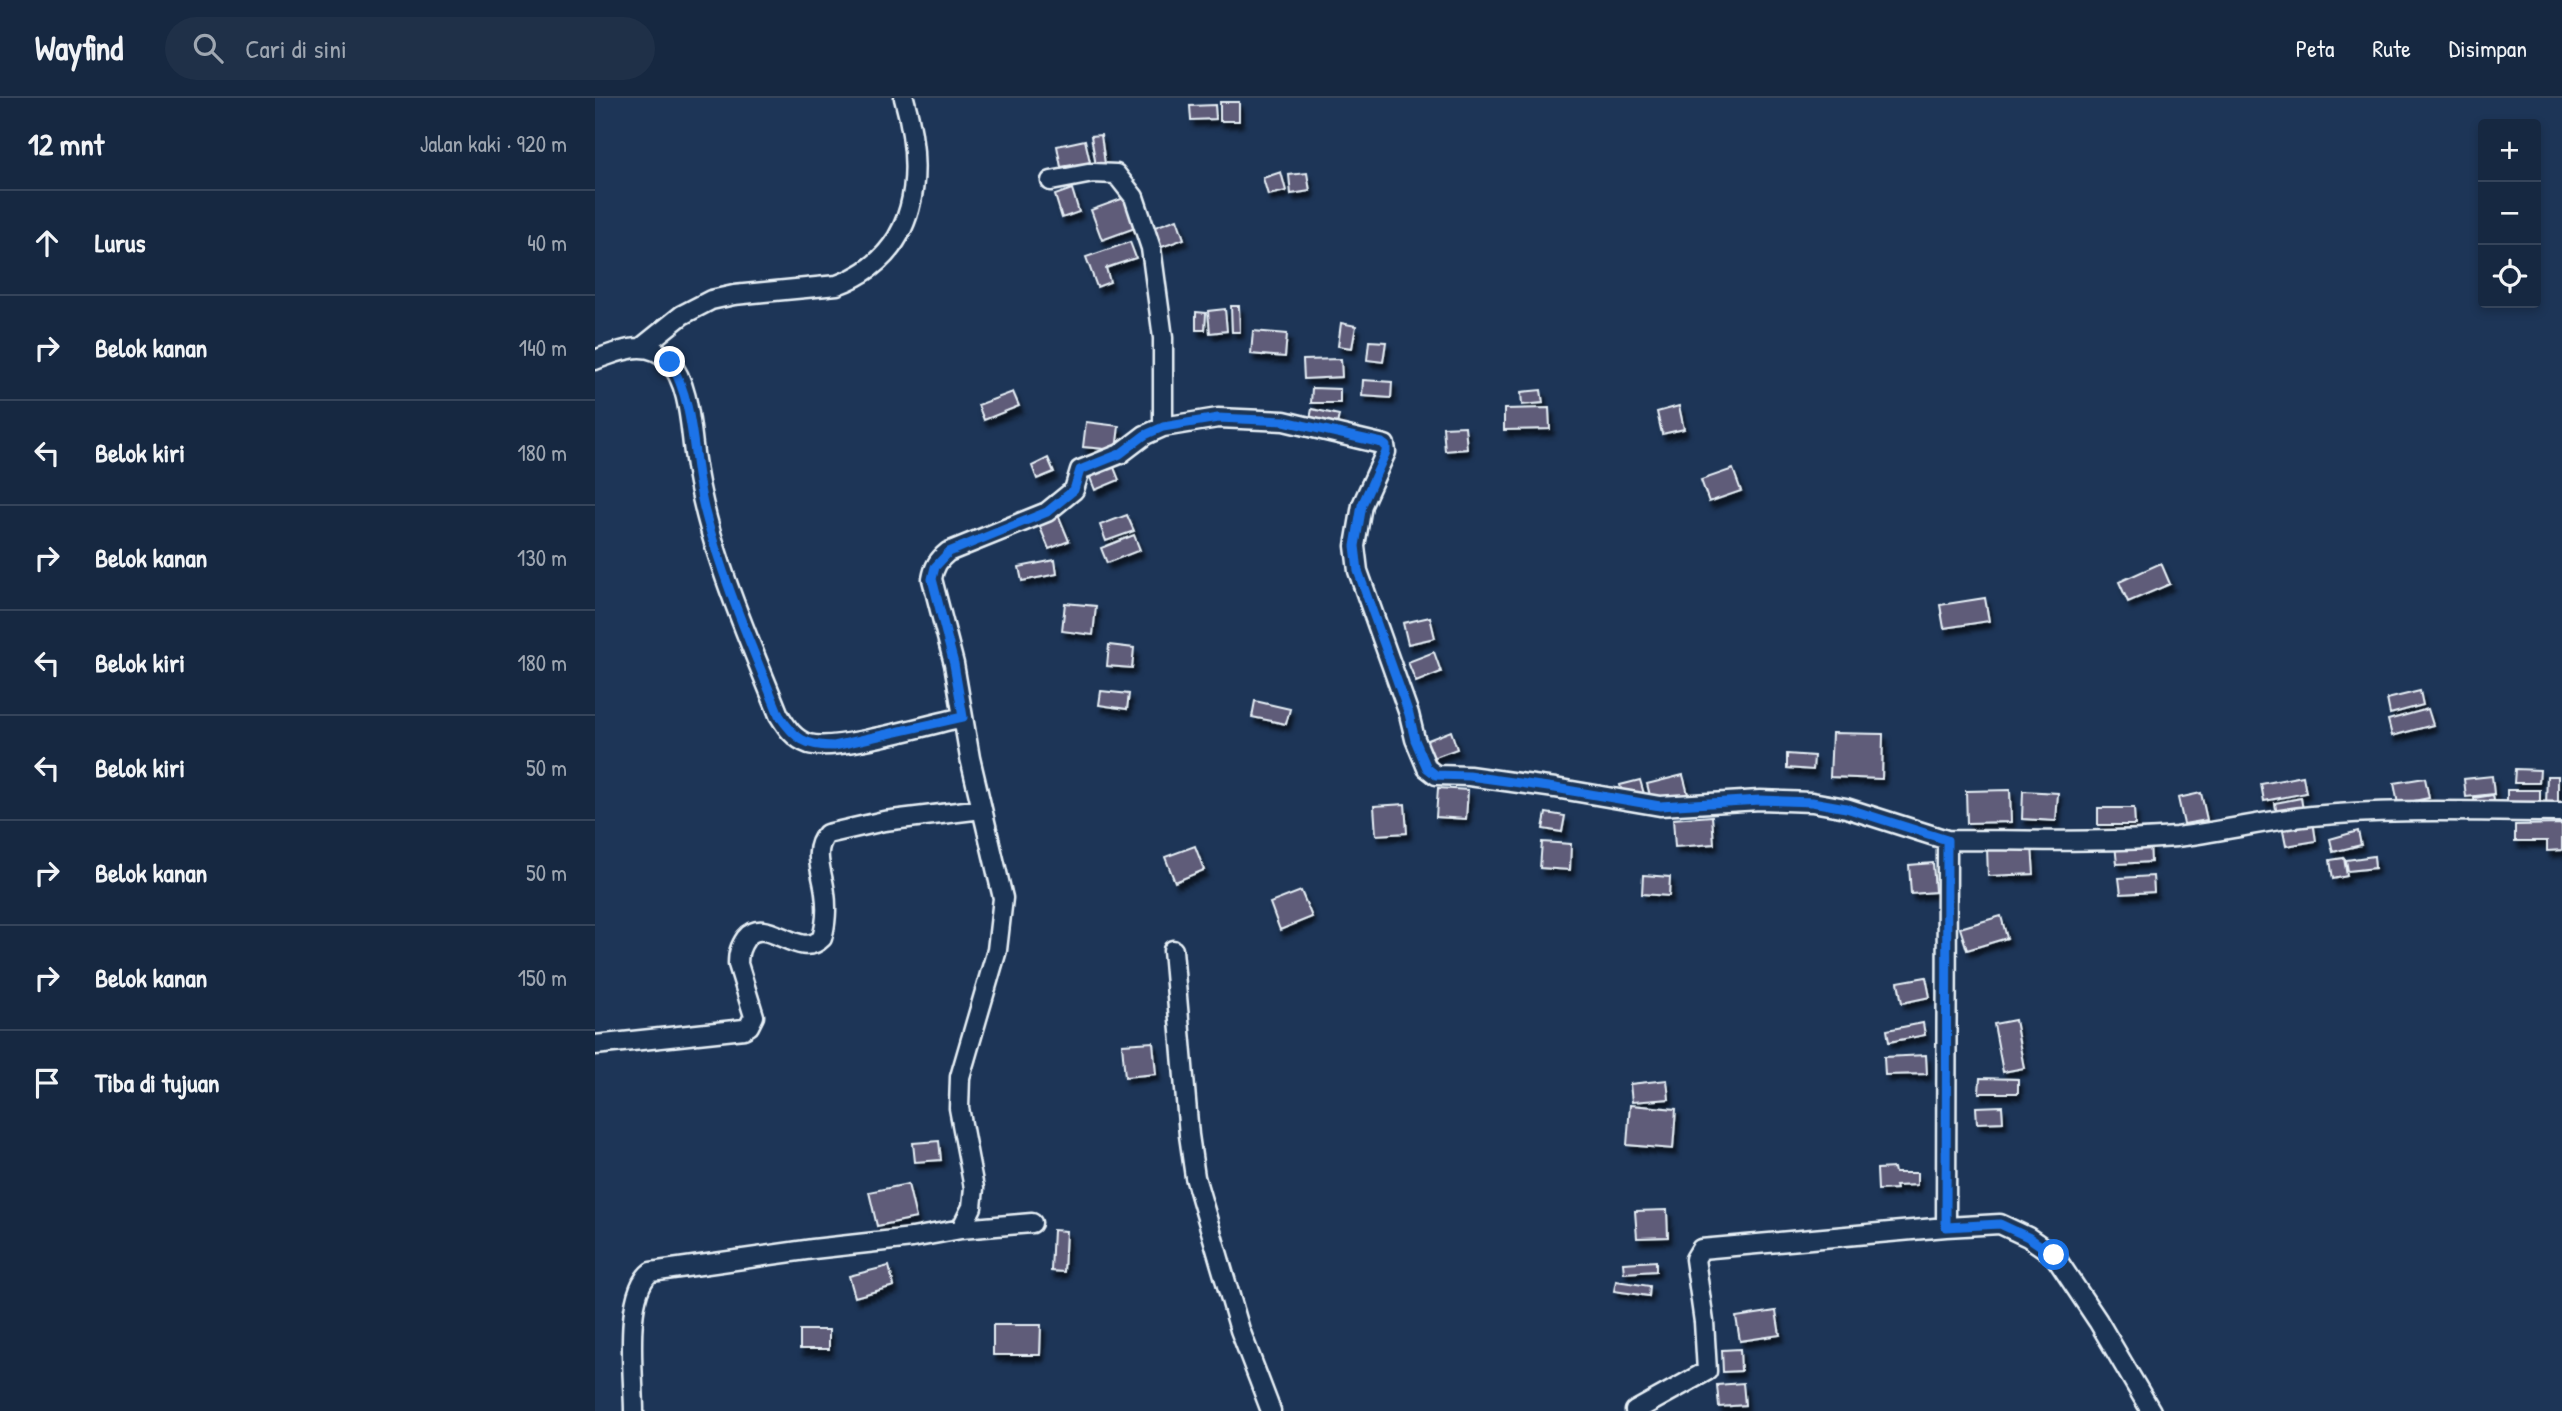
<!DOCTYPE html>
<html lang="id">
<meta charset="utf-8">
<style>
body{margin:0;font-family:"Patrick Hand",sans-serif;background:#1f3048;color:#f1f3f6}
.controls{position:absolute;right:21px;top:21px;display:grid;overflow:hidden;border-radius:7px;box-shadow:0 4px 10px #0003}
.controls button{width:63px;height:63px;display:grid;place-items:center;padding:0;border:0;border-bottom:2px solid #35445a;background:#162841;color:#f1f3f6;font:35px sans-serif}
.stop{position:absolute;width:21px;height:21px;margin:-16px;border:5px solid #1a73e8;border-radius:50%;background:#fff}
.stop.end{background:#1a73e8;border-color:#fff;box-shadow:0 2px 7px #0008}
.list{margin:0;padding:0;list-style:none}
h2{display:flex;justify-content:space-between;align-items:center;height:91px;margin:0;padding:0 28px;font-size:30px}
h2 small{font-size:23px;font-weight:400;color:#9ea6b1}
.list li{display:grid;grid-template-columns:46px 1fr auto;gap:21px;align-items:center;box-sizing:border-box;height:105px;padding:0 28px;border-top:2px solid #35445a}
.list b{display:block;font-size:26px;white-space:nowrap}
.list em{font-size:23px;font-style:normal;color:#9ea6b1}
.icon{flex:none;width:38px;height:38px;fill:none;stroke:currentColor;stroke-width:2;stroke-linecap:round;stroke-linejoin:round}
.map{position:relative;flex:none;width:1967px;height:1313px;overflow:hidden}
header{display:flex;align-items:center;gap:42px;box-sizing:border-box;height:98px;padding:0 35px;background:#162841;border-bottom:2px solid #35445a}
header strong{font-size:33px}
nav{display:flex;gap:38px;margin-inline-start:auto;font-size:24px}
.search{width:490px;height:63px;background:#1f3048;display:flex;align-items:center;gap:18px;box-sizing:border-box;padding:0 24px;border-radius:38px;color:#9ea6b1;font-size:26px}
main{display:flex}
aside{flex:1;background:#162841}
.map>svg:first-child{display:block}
.building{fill:#5e5b79;stroke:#e8f1f8;stroke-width:2;filter:url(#shadow)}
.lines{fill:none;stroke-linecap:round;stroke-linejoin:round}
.minor-casing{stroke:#e8f1f8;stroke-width:23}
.minor{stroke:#1d3557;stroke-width:18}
.route{stroke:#1a73e8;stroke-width:9}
</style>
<header>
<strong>Wayfind</strong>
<div class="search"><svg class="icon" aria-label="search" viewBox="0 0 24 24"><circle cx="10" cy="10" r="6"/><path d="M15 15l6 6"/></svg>Cari di sini</div>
<nav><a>Peta</a><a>Rute</a><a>Disimpan</a></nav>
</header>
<main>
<aside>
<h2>12 mnt<small>Jalan kaki · 920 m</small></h2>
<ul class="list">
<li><svg class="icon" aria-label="ahead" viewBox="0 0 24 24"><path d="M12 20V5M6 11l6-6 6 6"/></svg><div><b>Lurus</b></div><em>40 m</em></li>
<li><svg class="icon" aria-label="right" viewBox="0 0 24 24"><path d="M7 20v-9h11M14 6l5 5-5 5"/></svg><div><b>Belok kanan</b></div><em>140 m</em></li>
<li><svg class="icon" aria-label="left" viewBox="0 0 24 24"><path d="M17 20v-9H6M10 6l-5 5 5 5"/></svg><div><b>Belok kiri</b></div><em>180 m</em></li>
<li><svg class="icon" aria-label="right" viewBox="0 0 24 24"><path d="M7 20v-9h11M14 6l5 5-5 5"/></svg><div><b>Belok kanan</b></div><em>130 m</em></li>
<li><svg class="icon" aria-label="left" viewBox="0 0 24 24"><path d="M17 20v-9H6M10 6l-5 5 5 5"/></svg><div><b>Belok kiri</b></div><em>180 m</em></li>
<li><svg class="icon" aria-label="left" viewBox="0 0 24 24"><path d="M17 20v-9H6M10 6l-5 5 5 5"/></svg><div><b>Belok kiri</b></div><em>50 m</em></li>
<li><svg class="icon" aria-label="right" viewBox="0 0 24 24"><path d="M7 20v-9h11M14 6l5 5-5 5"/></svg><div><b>Belok kanan</b></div><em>50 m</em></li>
<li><svg class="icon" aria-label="right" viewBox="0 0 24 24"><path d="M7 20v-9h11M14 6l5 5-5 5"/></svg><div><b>Belok kanan</b></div><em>150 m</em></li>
<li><svg class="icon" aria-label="arrive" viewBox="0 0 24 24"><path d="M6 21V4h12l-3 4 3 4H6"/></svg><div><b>Tiba di tujuan</b></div></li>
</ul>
</aside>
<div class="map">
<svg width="1967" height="1313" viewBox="0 0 1967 1313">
<defs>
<filter id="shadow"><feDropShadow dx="3.5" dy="6" stdDeviation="2" flood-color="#0009"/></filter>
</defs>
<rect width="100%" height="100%" fill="#1d3557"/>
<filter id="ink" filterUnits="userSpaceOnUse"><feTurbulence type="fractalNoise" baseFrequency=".0143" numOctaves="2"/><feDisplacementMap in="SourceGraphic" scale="14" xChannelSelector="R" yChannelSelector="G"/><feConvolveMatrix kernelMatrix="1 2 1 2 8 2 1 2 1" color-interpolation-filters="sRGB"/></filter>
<g filter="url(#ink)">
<path class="building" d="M 625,4 L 644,4 L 644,23 L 625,23 Z
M 620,7 L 621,21 L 596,22 L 595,8 Z
M 506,37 L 510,66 L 501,68 L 496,38 Z
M 490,42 L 495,64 L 466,69 L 462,48 Z
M 686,74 L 691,93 L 673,97 L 668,80 Z
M 712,75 L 715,93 L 696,96 L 694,77 Z
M 477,91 L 484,114 L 467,120 L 460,97 Z
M 529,100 L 540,130 L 507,142 L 496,112 Z
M 582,121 L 589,141 L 564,150 L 557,130 Z
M 535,144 L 541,160 L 511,170 L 515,184 L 502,189 L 491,159 Z
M 636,208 L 644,208 L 645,234 L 637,234 Z
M 630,211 L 632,233 L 615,235 L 613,213 Z
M 601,214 L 611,215 L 610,232 L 601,232 Z
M 746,225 L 761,228 L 757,250 L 743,248 Z
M 658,233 L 692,236 L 690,259 L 656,256 Z
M 774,243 L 791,244 L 788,264 L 772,262 Z
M 746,261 L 747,279 L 709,281 L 708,262 Z
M 768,282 L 797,284 L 796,300 L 767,298 Z
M 717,290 L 745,291 L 745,305 L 716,305 Z
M 946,292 L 948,305 L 927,307 L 926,294 Z
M 418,294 L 424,308 L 389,322 L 383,307 Z
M 1084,308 L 1089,331 L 1067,336 L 1062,314 Z
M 954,310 L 955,331 L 909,332 L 909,311 Z
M 717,311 L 744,317 L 741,331 L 714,326 Z
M 491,324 L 524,328 L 521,352 L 488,349 Z
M 870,328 L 872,351 L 850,353 L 848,329 Z
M 453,360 L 459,374 L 442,381 L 437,368 Z
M 516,362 L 524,382 L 500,392 L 492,372 Z
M 1138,371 L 1146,393 L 1114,404 L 1106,382 Z
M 462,414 L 474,443 L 454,451 L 442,422 Z
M 532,417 L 539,433 L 511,443 L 505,427 Z
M 539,437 L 545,452 L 512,465 L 506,450 Z
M 460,462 L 462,476 L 427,483 L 424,469 Z
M 1566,465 L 1575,486 L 1533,504 L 1524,484 Z
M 1390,500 L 1394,523 L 1349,530 L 1345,507 Z
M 470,505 L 501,508 L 498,537 L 467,533 Z
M 835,519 L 840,540 L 813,546 L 808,525 Z
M 514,547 L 539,550 L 537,570 L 512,568 Z
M 839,554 L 846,574 L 821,584 L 813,564 Z
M 506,593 L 534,596 L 532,611 L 504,607 Z
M 1825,593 L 1828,607 L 1795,616 L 1792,601 Z
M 660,603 L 695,611 L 691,626 L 657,619 Z
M 1833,611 L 1838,627 L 1797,638 L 1793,622 Z
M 856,633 L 862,651 L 832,662 L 825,645 Z
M 1237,635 L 1288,636 L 1287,681 L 1235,679 Z
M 1192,656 L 1219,658 L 1218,672 L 1192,670 Z
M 1920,671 L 1945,672 L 1944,685 L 1919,685 Z
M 1088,677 L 1093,696 L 1057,705 L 1052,686 Z
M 1708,678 L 1711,695 L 1669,703 L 1666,686 Z
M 1897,678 L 1899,696 L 1871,699 L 1869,681 Z
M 1952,678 L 1963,678 L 1963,708 L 1951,708 Z
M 1830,680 L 1834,700 L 1803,706 L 1799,685 Z
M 1045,682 L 1049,696 L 1029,700 L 1025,687 Z
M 843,690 L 873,692 L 871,721 L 841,719 Z
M 1415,692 L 1416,724 L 1372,725 L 1371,693 Z
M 1912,692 L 1945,692 L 1945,709 L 1912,709 Z
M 1428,693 L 1463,695 L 1461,723 L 1427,721 Z
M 1606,695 L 1612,722 L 1589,726 L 1583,700 Z
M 1898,697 L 1900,708 L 1881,711 L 1879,700 Z
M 1706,700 L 1708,712 L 1682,717 L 1680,705 Z
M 810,706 L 812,735 L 781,737 L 779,708 Z
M 1503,710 L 1539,710 L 1540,727 L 1503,727 Z
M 951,715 L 970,718 L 967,734 L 948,731 Z
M 1117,718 L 1119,746 L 1080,749 L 1078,721 Z
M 1718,723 L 1721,743 L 1691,748 L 1687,728 Z
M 1967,726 L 1967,752 L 1952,753 L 1952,743 L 1920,743 L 1920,727 Z
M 1763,733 L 1766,747 L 1738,754 L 1735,741 Z
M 947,744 L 976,746 L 975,772 L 945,770 Z
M 1555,744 L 1556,764 L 1522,766 L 1520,746 Z
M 600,748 L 609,772 L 580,784 L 570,759 Z
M 1437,748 L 1439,776 L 1393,778 L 1392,750 Z
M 1779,758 L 1780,770 L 1753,773 L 1751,762 Z
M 1749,760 L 1752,778 L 1738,781 L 1735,762 Z
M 1338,765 L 1340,794 L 1316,796 L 1314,767 Z
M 1048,777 L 1075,779 L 1074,798 L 1047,796 Z
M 1558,778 L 1559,794 L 1526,796 L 1524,780 Z
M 706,793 L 717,819 L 685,832 L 675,805 Z
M 1406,818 L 1412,840 L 1372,852 L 1365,830 Z
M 1331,879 L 1335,899 L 1307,905 L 1303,884 Z
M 1420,922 L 1429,970 L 1408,974 L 1399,926 Z
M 1328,925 L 1330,937 L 1294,944 L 1292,932 Z
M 558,944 L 561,976 L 530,979 L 527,946 Z
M 1331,957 L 1332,976 L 1290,977 L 1289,959 Z
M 1385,980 L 1423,981 L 1423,995 L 1384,995 Z
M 1072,982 L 1074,1001 L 1037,1004 L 1035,986 Z
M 1035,1007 L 1081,1011 L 1078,1051 L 1032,1047 Z
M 1407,1008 L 1408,1024 L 1382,1025 L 1381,1009 Z
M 344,1043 L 346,1062 L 320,1064 L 318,1045 Z
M 1299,1070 L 1300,1075 L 1322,1075 L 1322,1087 L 1300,1088 L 1301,1091 L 1283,1092 L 1282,1071 Z
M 313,1086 L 321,1120 L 282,1128 L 274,1094 Z
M 1072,1112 L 1073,1139 L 1042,1140 L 1040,1113 Z
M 458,1132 L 471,1133 L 469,1174 L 456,1173 Z
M 1061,1163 L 1061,1173 L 1029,1175 L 1028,1165 Z
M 294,1168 L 299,1188 L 260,1199 L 254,1178 Z
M 1021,1183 L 1055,1188 L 1054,1198 L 1019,1193 Z
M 1181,1213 L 1185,1237 L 1145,1243 L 1141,1219 Z
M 398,1227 L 446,1227 L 445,1257 L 398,1257 Z
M 205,1232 L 234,1232 L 234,1251 L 205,1251 Z
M 1145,1251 L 1146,1273 L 1128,1274 L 1127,1252 Z
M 1148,1285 L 1150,1307 L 1124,1309 L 1122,1287 Z"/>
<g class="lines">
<g class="minor-casing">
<path id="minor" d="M 456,83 L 498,75 L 521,76 L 539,99 L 556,150 L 568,240 L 568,329
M 46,250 L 87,217 L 116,202 L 139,197 L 242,187 C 325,157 330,74 309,0
M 0,262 C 24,253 53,240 74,263 C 94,286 95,326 99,355 C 111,446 150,532 184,617 C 192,630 199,641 214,646 C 241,654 336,626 368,619
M 578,852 L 594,1037 L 600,1079 L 645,1232 L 676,1313
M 0,947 L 149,931 L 154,928 L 159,918 L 143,866 C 143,855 145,849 151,840 C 171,815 204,864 227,840 C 231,827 232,809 230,795 C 228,775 216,752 232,736 L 289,723 L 387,711
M 366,1131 L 437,1125
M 39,1313 C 39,1280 28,1195 56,1174 L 218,1151 L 317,1140 L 366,1131 L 377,1109 L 379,1090 L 364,1010 L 365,979 L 402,852 L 408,800 L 375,660 L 359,566 L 337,481 C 339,469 343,462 353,454 L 452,414 L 479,392 L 485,372 L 525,356 L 550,337 L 568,329 L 623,320 L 689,323 L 790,347 L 791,354 L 767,407 L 760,448 L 763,473 L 814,616 L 820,641 L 832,670 L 841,677 L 874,678 L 960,690 L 1065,708 L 1165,702 L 1217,704 L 1251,710 L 1352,742
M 1040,1313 L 1112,1273 L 1109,1224 L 1100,1161 L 1106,1151 L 1351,1129
M 1556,1313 L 1503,1223 L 1459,1157 L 1433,1139 L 1405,1126 L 1351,1129 L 1352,742 C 1428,742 1505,745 1581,739 C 1627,734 1671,722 1717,718 C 1800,710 1884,714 1967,714"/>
</g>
<use href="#minor" class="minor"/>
</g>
</g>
<g class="lines" filter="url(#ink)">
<path class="route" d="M 75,264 C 101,307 97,362 109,410 C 127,481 157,549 184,617 C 200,641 210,648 239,648 L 368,619 L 359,566 L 337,481 L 340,469 L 354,454 L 452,414 L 479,392 L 485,372 L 525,356 L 550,337 L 568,329 L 623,320 L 689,323 L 787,345 L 791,348 L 791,354 L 767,407 L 760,448 L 763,473 L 814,616 L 820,642 L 832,670 L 841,677 L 874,678 L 960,690 L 1065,708 L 1165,702 L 1217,704 L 1251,710 L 1352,742 L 1351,1129 L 1405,1126 L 1433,1139 L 1459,1157"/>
</g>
</svg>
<div class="controls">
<button>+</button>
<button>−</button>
<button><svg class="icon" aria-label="locate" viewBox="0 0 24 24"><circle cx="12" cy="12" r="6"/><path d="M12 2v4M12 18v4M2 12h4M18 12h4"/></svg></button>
</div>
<div class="stop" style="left:1459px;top:1157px"></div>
<div class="stop end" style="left:75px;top:264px"></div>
</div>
</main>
